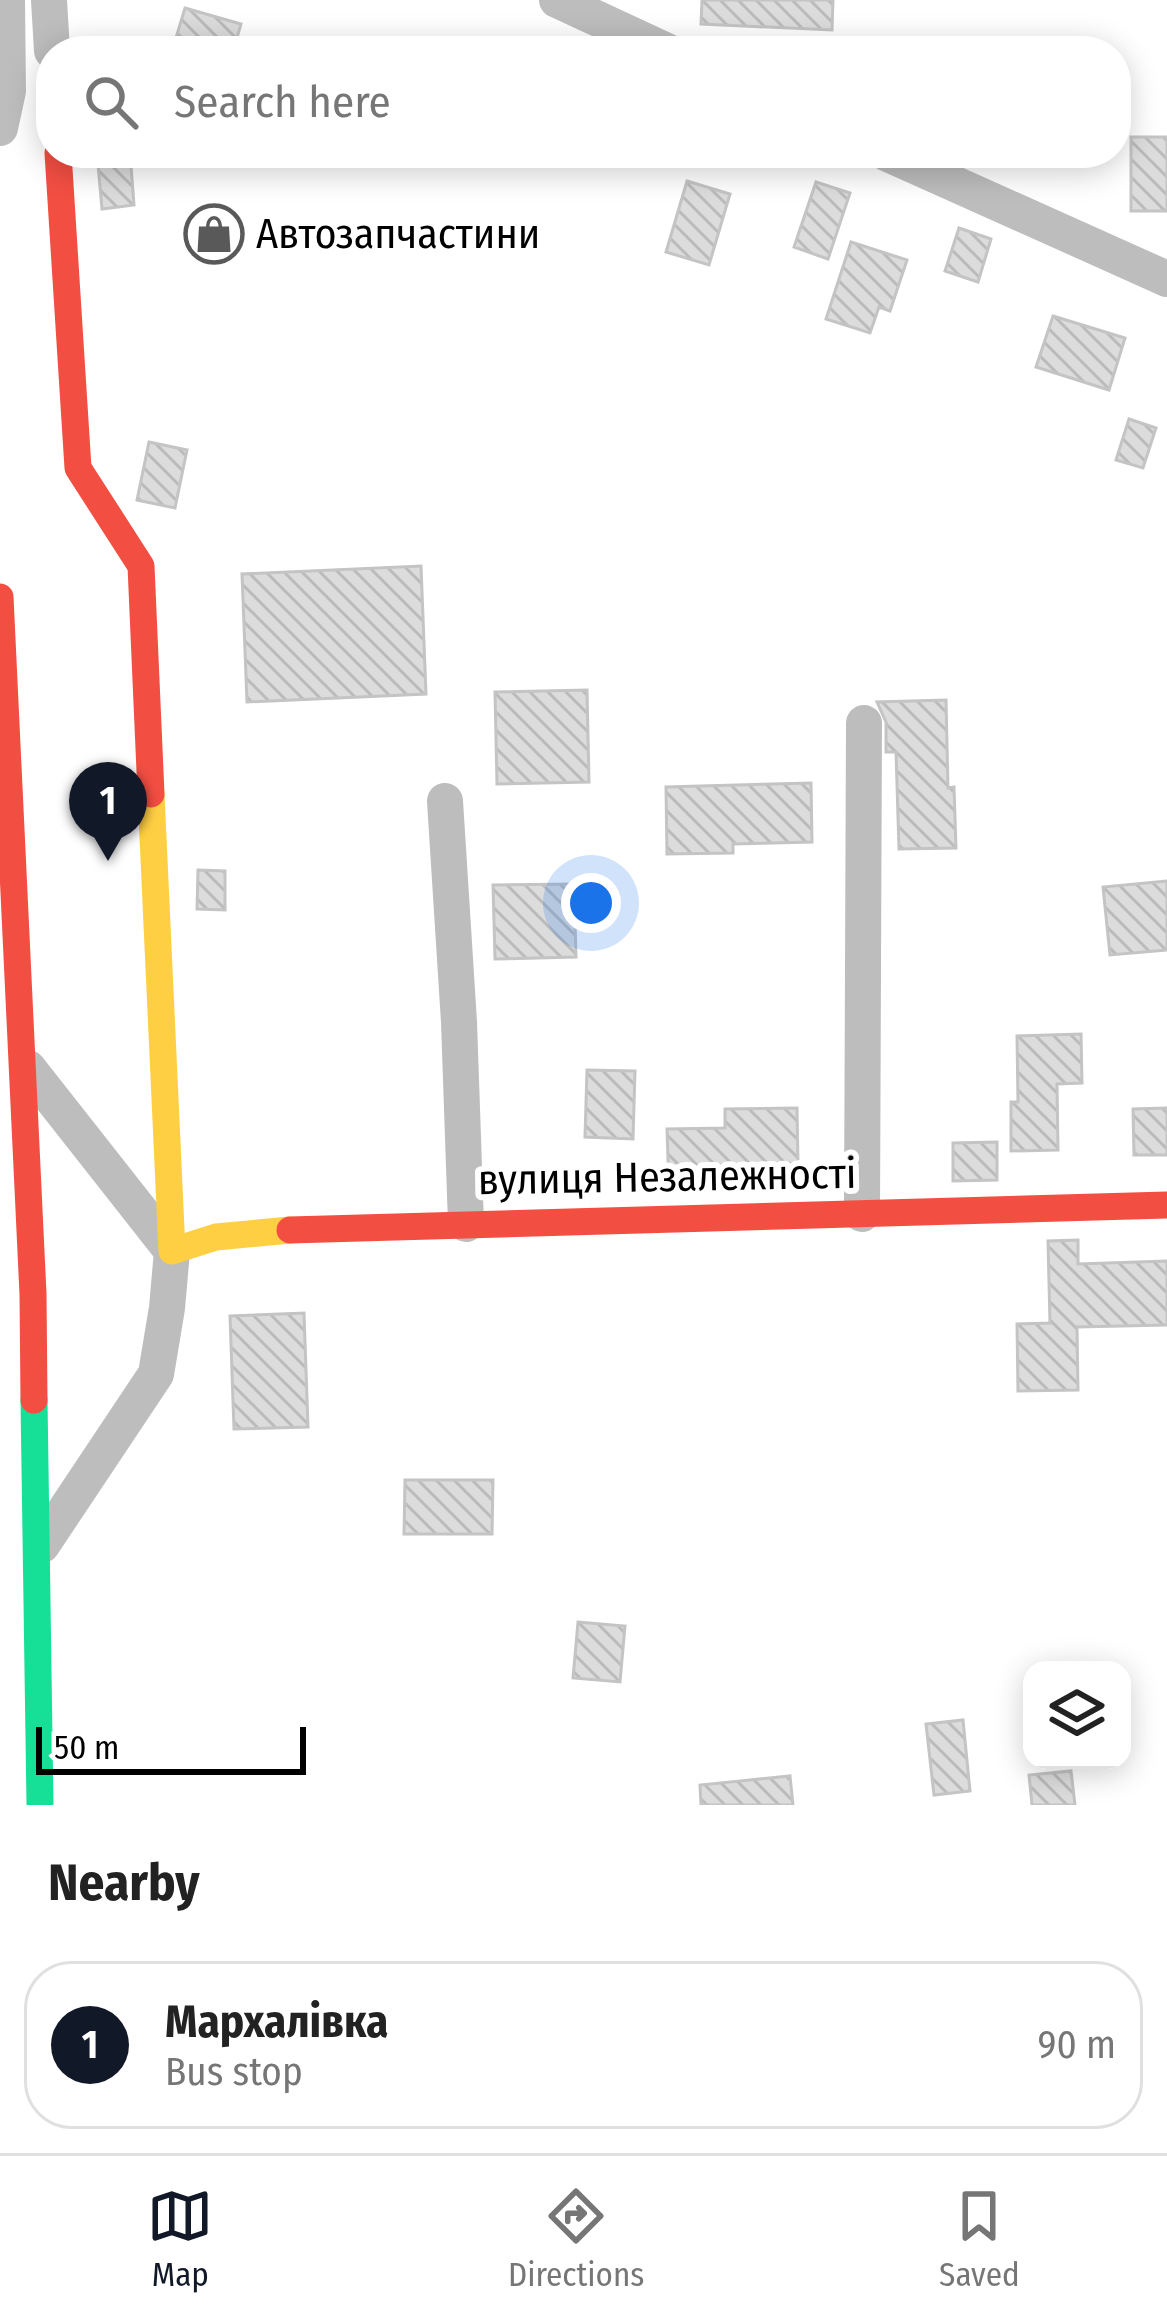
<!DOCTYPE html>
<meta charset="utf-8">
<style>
body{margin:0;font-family:"Fira Sans Condensed",sans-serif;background:#f6f6f6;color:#222}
.controls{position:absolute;right:36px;bottom:36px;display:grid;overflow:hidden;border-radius:24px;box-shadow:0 6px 30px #0003}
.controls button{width:108px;height:108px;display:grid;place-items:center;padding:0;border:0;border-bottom:3px solid #e0e0e0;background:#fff;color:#222;font:60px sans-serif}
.scale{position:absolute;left:36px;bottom:30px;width:270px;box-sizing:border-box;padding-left:12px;border:6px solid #000;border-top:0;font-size:33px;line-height:42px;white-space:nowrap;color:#000;-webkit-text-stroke:9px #fff;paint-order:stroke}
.you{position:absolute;left:591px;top:903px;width:42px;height:42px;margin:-30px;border:9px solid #fff;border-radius:50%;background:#1a73e8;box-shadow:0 0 0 18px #1a73e833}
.badge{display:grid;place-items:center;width:78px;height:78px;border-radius:50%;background:#111827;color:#fff;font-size:39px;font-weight:700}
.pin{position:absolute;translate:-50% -99px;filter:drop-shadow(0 3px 6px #0008)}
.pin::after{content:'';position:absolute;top:63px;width:42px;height:36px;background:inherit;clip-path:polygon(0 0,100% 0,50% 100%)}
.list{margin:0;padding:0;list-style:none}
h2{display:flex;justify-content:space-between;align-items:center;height:156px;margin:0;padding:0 48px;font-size:51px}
h2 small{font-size:39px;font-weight:400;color:#767676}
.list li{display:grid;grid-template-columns:78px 1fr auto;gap:36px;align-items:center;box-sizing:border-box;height:168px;margin:0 24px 24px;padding:0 24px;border:3px solid #e0e0e0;border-radius:48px}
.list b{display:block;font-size:45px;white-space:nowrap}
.list p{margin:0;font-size:39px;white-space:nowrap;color:#767676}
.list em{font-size:39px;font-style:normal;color:#767676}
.icon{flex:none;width:66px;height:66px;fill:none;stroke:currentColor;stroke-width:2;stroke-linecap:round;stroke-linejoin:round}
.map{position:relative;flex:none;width:1167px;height:1805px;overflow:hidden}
.search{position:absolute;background:#fff;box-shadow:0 6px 30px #0003;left:36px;right:36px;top:36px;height:132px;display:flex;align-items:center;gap:30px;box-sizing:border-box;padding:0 42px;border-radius:48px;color:#767676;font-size:45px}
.sheet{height:348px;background:#fff}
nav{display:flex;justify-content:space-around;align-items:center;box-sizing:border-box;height:168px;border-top:3px solid #e0e0e0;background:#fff;font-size:33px;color:#767676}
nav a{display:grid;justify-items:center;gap:6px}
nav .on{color:#111827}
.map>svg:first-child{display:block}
.building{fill:url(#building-back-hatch);stroke:#c4c4c4;stroke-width:3}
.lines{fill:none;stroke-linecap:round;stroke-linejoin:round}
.street{stroke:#bdbdbd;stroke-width:36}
.fast{stroke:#16e098;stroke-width:27}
.slow{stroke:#ffcf43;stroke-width:27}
.jam{stroke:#f24e42;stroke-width:27}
.labels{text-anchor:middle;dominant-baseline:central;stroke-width:12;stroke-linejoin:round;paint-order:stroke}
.poi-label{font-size:42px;fill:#000;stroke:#fff;text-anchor:start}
.street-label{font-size:42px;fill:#000;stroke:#fff}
</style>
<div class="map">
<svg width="1167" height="1805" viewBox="0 0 1167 1805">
<defs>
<pattern id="building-back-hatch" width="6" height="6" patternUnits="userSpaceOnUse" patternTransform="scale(3)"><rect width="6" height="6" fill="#dcdcdc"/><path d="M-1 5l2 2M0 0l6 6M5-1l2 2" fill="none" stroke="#bbb"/></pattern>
</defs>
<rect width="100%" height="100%" fill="#fff"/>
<path class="building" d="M 702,0 L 833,0 L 832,30 L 701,24 Z
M 185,8 L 241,24 L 233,51 L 172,51 Z
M 1131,137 L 1167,137 L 1167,211 L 1131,211 Z
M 97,153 L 130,153 L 134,205 L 102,209 Z
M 687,181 L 730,194 L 709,265 L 666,252 Z
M 816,182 L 850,193 L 828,259 L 794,247 Z
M 959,228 L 991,239 L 978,282 L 945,271 Z
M 851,242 L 907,260 L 890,311 L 879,307 L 870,333 L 826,319 Z
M 1053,316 L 1125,338 L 1109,390 L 1036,367 Z
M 1129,419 L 1156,428 L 1143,468 L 1116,460 Z
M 149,442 L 187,450 L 175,508 L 137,500 Z
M 421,566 L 426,694 L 247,702 L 242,574 Z
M 587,690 L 589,782 L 497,784 L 495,692 Z
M 946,700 L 948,788 L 954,787 L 956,848 L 899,849 L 896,752 L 886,752 L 886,722 L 877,702 Z
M 811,783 L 812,842 L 733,844 L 733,853 L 667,854 L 666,787 Z
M 198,870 L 225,871 L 225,910 L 197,909 Z
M 1167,881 L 1167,950 L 1110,955 L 1103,887 Z
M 574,884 L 576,957 L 495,959 L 493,885 Z
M 1081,1034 L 1082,1083 L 1057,1084 L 1058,1150 L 1011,1151 L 1011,1102 L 1018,1102 L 1017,1036 Z
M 587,1070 L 635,1071 L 633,1139 L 585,1137 Z
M 797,1108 L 798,1163 L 709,1165 L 709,1188 L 669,1189 L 667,1129 L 725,1128 L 725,1109 Z
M 1167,1108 L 1167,1155 L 1134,1155 L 1133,1109 Z
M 997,1142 L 997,1180 L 953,1181 L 953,1143 Z
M 1078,1240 L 1078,1264 L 1167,1261 L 1167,1325 L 1077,1327 L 1078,1390 L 1018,1391 L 1017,1324 L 1050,1323 L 1048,1241 Z
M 304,1313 L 308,1427 L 234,1429 L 230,1316 Z
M 405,1480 L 493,1480 L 492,1534 L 404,1534 Z
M 578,1622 L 625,1626 L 620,1682 L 573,1678 Z
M 963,1720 L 970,1791 L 934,1795 L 926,1724 Z
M 1071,1771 L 1075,1805 L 1032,1805 L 1029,1775 Z
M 790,1776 L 793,1805 L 701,1805 L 700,1785 Z"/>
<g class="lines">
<path class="street" d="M 49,0 L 52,51
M 557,0 L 667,51
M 0,128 L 8,91 L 7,0
M 886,153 L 1167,279
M 445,801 L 459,1022 L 466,1224
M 28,1068 L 172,1251 L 167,1308 L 156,1374 L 42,1545
M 862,1214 L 864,723"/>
<path class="fast" d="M 34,1400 L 40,1805"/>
<path class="slow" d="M 151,794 L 172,1251 L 216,1237 L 290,1230"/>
<path class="jam" d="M 58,153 L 78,468 L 141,566 L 151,794
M 0,597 L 33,1294 L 34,1400
M 290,1230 L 1167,1205"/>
</g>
<defs>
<g id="shop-ring" transform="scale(3)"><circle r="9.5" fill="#fff" stroke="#595959" stroke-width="1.5"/><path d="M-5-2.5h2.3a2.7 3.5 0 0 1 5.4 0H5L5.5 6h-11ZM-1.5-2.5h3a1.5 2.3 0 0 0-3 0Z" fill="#595959"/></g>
</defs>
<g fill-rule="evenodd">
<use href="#shop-ring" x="214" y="234"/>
</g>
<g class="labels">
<g class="poi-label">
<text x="256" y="234">Автозапчастини</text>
</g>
<g class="street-label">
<text transform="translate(667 1177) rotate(-1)">вулиця Незалежності</text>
</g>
</g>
</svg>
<div class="controls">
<button><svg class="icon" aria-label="layers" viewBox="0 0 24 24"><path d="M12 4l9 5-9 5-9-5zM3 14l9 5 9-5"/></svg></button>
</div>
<div class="scale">50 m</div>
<div class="you"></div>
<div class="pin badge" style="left:108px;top:861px">1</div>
<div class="search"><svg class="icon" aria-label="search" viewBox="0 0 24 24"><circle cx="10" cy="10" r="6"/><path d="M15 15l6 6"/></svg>Search here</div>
</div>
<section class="sheet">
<h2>Nearby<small></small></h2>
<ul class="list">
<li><span class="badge">1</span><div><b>Мархалівка</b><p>Bus stop</p></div><em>90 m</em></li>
</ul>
</section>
<nav>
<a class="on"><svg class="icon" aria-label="map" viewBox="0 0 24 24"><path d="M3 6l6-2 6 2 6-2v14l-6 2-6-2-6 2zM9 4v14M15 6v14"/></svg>Map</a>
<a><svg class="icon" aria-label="directions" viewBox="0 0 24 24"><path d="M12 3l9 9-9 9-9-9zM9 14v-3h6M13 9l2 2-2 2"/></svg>Directions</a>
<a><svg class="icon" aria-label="saved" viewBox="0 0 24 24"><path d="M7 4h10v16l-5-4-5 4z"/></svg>Saved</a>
</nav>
